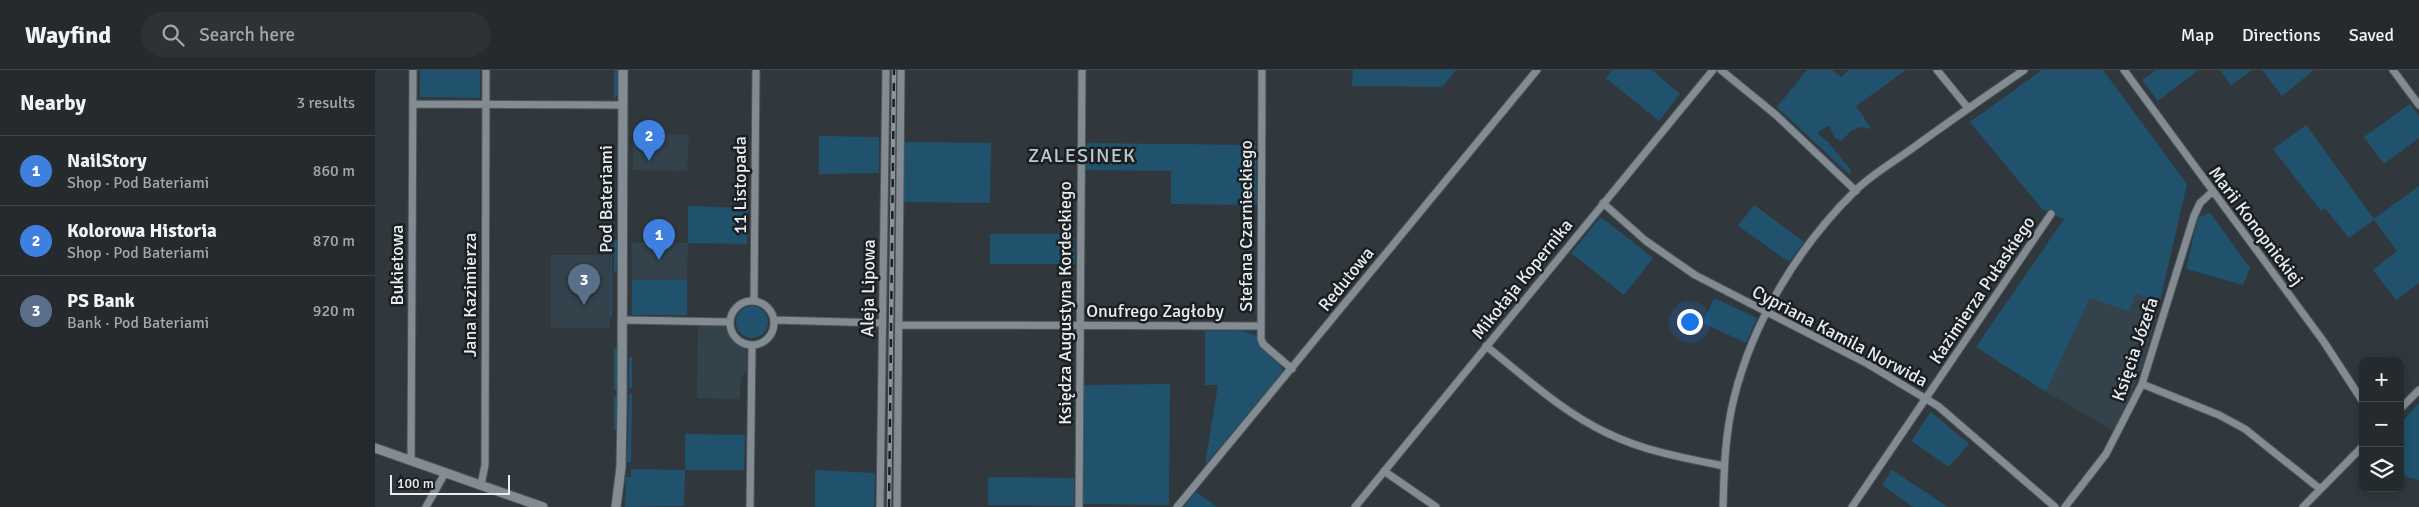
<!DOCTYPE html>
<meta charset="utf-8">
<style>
body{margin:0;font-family:Signika,sans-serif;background:#2c3236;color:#f1f3f6}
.controls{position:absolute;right:15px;bottom:15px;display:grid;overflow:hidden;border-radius:10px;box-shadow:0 2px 8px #0003}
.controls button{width:45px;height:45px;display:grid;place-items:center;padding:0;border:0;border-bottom:1px solid #41464a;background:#242a2e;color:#f1f3f6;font:25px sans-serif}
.scale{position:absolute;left:15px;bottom:12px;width:120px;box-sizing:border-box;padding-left:5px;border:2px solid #e7edf0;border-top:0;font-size:14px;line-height:18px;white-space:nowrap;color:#e7edf0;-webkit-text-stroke:4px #1b1f21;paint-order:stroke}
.you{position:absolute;left:1314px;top:251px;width:18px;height:18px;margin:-12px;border:4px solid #fff;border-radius:50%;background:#1a73e8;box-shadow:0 0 0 8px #1a73e833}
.badge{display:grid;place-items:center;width:32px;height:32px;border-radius:50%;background:#8c9099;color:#fff;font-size:16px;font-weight:700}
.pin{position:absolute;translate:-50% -41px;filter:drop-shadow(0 1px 2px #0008)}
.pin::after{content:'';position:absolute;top:26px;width:18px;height:15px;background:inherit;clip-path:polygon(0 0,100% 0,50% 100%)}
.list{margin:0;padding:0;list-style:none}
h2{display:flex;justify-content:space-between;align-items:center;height:65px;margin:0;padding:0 20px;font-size:21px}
h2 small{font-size:16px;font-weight:400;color:#a3a7aa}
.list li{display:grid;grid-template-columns:32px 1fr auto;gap:15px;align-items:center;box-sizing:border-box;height:70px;padding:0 20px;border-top:1px solid #41464a}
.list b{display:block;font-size:19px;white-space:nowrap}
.list p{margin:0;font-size:16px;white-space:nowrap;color:#a3a7aa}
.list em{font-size:16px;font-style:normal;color:#a3a7aa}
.icon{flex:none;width:28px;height:28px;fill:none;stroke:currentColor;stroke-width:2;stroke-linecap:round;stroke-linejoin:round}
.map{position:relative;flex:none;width:2044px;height:437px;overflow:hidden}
header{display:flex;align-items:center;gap:30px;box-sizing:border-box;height:70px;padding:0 25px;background:#242a2e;border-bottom:1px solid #41464a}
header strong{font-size:24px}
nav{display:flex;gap:28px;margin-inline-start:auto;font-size:18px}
.search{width:350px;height:45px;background:#2c3236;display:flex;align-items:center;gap:12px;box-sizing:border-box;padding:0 18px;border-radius:28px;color:#a3a7aa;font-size:19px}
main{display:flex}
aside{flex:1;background:#242a2e}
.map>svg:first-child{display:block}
.built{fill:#33424b}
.green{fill:#20526e}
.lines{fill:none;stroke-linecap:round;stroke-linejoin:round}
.minor-casing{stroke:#4d5559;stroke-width:9}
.tertiary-casing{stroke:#4d5559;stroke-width:11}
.minor{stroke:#828c92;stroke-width:7}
.tertiary{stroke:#828c92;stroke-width:9}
.rail-casing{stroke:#8e9599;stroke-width:4.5}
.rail{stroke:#1b1f21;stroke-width:2.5;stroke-dasharray:8;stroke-linecap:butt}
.labels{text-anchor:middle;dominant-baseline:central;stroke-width:5;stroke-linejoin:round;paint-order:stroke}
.street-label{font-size:18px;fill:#e7edf0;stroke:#1b1f21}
.quarter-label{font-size:20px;letter-spacing:1px;fill:#bdc8ce;stroke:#1b1f21}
</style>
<header>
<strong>Wayfind</strong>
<div class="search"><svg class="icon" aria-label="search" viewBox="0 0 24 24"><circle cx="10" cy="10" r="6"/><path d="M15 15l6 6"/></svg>Search here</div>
<nav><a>Map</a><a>Directions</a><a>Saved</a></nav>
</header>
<main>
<aside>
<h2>Nearby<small>3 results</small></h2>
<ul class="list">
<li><span class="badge" style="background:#3f7fe0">1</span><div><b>NailStory</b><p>Shop · Pod Bateriami</p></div><em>860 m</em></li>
<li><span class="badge" style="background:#3f7fe0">2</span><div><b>Kolorowa Historia</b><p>Shop · Pod Bateriami</p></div><em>870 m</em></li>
<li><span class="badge" style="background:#5c6f8a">3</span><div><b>PS Bank</b><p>Bank · Pod Bateriami</p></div><em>920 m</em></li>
</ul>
</aside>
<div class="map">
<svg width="2044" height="437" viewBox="0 0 2044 437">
<rect width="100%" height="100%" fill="#30383d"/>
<path class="built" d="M 514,0 L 523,0 L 519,437 L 508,437 Z
M 258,64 L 314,65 L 312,101 L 258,100 Z
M 257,173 L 313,173 L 312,210 L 257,210 Z
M 176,185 L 235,185 L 235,258 L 176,258 Z
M 1760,224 L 1785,231 L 1770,290 L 1751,338 L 1738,360 L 1671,322 L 1715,228 L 1754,242 Z
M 323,255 L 350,256 L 358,268 L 371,276 L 372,301 L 369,302 L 369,306 L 366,307 L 365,329 L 322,328 Z"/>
<path class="green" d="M 45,0 L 105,0 L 105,28 L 45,27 Z
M 239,0 L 243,0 L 243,24 L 239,29 Z
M 978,0 L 1081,0 L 1067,17 L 977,16 Z
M 1237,0 L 1277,0 L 1305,24 L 1284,51 L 1231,8 Z
M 1432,0 L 1457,0 L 1466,7 L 1474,0 L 1531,0 L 1481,36 L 1496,58 L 1495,59 L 1486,57 L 1476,61 L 1466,71 L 1460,68 L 1454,55 L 1442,63 L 1453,72 L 1476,100 L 1475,105 L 1402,37 Z
M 1667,0 L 1728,0 L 1812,114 L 1785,231 L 1760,224 L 1754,242 L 1715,228 L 1671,322 L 1601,277 L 1689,149 L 1667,139 L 1595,52 Z
M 1781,0 L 1823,0 L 1783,31 L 1767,10 Z
M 1845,0 L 1877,0 L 1856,15 Z
M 1887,0 L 1939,0 L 1907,26 Z
M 2035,34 L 2044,46 L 2044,68 L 2009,94 L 1989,67 Z
M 1931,55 L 1999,149 L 2044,116 L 2044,213 L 2021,230 L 1998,200 L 2022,181 L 1999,150 L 1974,168 L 1950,138 L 1946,141 L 1898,79 Z
M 444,66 L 504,67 L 504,103 L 444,104 Z
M 528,72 L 616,73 L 615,133 L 528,132 Z
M 710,73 L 881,75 L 882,135 L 796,134 L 796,101 L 709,100 Z
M 1379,135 L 1429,172 L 1414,192 L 1363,156 Z
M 313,136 L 373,138 L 372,174 L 313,173 Z
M 1835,143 L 1875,198 L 1868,215 L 1811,199 L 1823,147 Z
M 1226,147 L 1278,188 L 1249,225 L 1196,183 Z
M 615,164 L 699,164 L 700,194 L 615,194 Z
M 236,170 L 237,170 L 237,247 L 235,247 Z
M 239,170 L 243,170 L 243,199 L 239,203 Z
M 257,210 L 312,210 L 312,245 L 257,245 Z
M 1339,228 L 1382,248 L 1371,273 L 1328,253 Z
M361 252a16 16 0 1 1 32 0a16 16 0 1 1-32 0Z
M 830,261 L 868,261 L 880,265 C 887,280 903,286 908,301 L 830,395 L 843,315 L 830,315 Z
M 239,278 L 242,278 L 242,320 L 239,320 Z
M 254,287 L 257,287 L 257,318 L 254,318 Z
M 795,314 L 794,435 L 708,434 L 708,315 Z
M 254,324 L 257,324 L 256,392 L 252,392 Z
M 239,326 L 242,326 L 242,360 L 239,360 Z
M 2044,333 L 2044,410 L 2025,405 L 2025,354 Z
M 1556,342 L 1594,374 L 1574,397 L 1536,371 Z
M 310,364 L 370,365 L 369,400 L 310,400 L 309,436 L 250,437 L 251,407 L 256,407 L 256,399 L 310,400 Z
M 440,400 L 500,403 L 499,437 L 440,437 Z
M 1517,400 L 1573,437 L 1538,437 L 1507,415 Z
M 613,407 L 699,408 L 699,436 L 613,435 Z
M 821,422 L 842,437 L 809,437 Z"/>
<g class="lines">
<g class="minor-casing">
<path id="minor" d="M 887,0 L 886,269 L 888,274 L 917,299
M 1346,0 L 1401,45 L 1481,121
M 1562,0 L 1593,38
M 1749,0 L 1949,272 L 1988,332
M 2018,0 L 2044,35
M 38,34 L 247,35
M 1228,133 L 1271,171 L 1320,205 L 1491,293 L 1563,336 L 1680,437
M 379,230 L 381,0
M355 253a22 22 0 1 1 44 0a22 22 0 1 1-44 0Z
M 248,250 L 355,252
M 399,250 L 507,253
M 524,255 L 886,256
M 1111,276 C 1149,306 1187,342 1232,363 C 1269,381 1308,388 1349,396
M 1767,314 L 1844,345 L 1870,359 L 1945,419
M 2025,339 L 2044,320
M 36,391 L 38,0
M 1009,401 L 1061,437
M 106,415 L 110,395 L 111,0
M 51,437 L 70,403
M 375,437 L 377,275
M 505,437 L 511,0
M 522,437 L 526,0
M 704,437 L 707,0
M 802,437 L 1162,0
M 980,437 L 1338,0
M 1348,437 C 1349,400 1350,364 1359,328 C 1378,251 1424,176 1480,121 C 1496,105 1517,93 1535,80 C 1572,53 1611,26 1649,0
M 1477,437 L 1676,144
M 1690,437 L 1731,384 L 1767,314 L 1819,146 L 1825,133 L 1837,122
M 1928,437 L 1988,376"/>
</g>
<g class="tertiary-casing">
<path id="tertiary" d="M 0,378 L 168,437
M 241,437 L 246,397 L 247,336 L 248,0"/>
</g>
<use href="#minor" class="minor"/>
<use href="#tertiary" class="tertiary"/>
<g class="rail-casing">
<path id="rail" d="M 514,437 L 519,0"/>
</g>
<use href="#rail" class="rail"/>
</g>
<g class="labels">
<g class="street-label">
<text transform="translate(365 115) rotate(-90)">11 Listopada</text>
<text transform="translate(231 129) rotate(-90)">Pod Bateriami</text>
<text transform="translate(871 156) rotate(-90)">Stefana Czarnieckiego</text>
<text transform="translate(1881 156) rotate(53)">Marii Konopnickiej</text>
<text transform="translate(22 195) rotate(-90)">Bukietowa</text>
<text transform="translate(971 209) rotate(-51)">Redutowa</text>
<text transform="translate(1147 209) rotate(-51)">Mikołaja Kopernika</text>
<text transform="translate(493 218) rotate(-89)">Aleja Lipowa</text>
<text transform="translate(1607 220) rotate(-56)">Kazimierza Pułaskiego</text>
<text transform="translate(95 225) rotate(-90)">Jana Kazimierza</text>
<text transform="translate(690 233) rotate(-90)">Księdza Augustyna Kordeckiego</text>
<text x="780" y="241">Onufrego Zagłoby</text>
<text transform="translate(1465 266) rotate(28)">Cypriana Kamila Norwida</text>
<text transform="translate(1760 279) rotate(-71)">Księcia Józefa</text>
</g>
<g class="quarter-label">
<text x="707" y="85">ZALESINEK</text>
</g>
</g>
</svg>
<div class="controls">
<button>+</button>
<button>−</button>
<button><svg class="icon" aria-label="layers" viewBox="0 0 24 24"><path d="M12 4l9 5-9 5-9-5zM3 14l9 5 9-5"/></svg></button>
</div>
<div class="scale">100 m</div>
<div class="you"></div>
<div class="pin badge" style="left:284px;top:190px;background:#3f7fe0">1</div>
<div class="pin badge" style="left:274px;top:91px;background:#3f7fe0">2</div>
<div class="pin badge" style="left:209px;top:235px;background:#5c6f8a">3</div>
</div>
</main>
